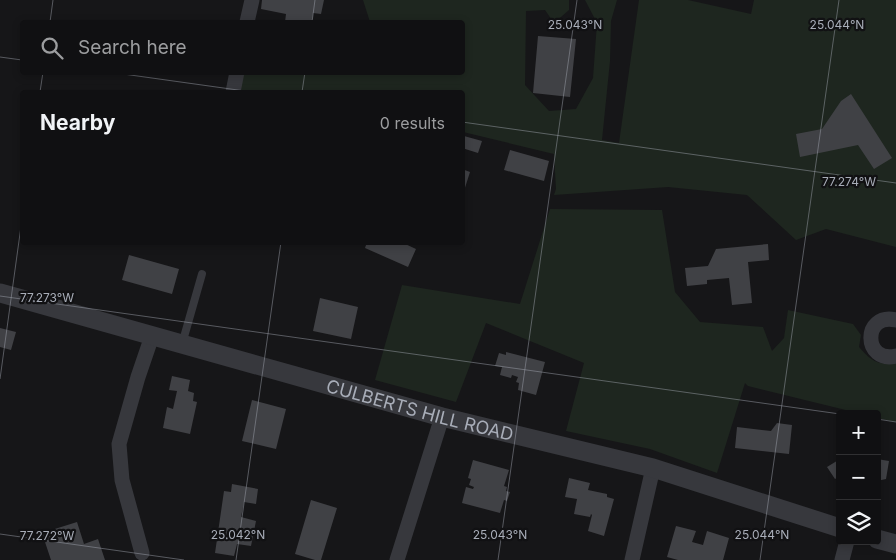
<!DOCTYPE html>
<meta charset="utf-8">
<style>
body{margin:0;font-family:Inter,sans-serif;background:#19191b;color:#f1f3f6}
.controls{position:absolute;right:15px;bottom:15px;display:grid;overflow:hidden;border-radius:5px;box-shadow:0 2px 8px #0003}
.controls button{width:45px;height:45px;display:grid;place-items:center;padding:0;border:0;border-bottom:1px solid #303032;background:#101012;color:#f1f3f6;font:25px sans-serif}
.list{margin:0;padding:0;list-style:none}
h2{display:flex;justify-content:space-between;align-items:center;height:65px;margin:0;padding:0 20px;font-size:21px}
h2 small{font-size:16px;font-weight:400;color:#9c9d9f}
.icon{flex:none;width:28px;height:28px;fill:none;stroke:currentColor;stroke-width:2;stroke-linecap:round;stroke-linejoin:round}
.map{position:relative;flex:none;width:896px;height:560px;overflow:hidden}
.search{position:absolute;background:#101012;box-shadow:0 2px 8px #0003;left:20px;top:20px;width:445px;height:55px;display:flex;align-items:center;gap:12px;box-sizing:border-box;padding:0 18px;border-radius:5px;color:#9c9d9f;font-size:19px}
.panel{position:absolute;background:#101012;box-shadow:0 2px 8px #0003;left:20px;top:90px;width:445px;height:155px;border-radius:5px}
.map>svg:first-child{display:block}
.green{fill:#1e261f}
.building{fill:#404145}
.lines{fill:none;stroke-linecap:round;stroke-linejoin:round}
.service{stroke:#37383d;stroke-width:8}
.minor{stroke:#37383d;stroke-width:15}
.tertiary{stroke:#37383d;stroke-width:19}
.ticks{fill:none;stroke:#a8adb8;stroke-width:1;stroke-opacity:0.45}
.labels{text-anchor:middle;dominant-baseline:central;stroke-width:4.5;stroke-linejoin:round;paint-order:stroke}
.street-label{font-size:18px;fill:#a8adb8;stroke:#111113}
.ticks-label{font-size:12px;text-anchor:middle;fill:#a8adb8;stroke:#111113;stroke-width:4.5;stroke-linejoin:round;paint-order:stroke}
</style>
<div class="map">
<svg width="896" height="560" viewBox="0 0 896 560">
<rect width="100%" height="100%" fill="#161618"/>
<path class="green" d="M 363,0 L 569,0 L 569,10 L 554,23 L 545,10 L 526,11 L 525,85 L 549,111 L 576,109 L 593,78 L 597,23 L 585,0 L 617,0 L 611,21 L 610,61 L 602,140 L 619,143 L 639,0 L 688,0 L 751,14 L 754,0 L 896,0 L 896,247 L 826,229 L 796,240 L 747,195 L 668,187 L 554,195 L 556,189 L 554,154 L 463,132 L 462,92 L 237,92 L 243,73 L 340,72 L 346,74 L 350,72 L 462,72 L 462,22 L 370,22 Z
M 550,209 L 662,210 L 675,292 L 700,322 L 763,327 L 772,351 L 784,338 L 788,310 L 853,324 L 861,335 L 859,347 C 870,360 879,367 896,362 L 896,422 L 877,418 L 877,414 L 862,414 L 748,386 L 745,383 L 717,473 L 650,449 L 566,431 L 584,363 L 486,323 L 456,402 L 375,380 L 402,285 L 520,304 Z"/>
<path class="building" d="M 262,0 L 324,0 L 321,14 L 313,13 L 312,22 L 285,22 L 286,14 L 261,9 Z
M 538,36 L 576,39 L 570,97 L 533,93 Z
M 851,94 L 892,158 L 874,169 L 858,145 L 800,157 L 796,134 L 822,129 L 841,101 Z
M 464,136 L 482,141 L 478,153 L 462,148 Z
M 510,150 L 549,161 L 544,181 L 504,170 Z
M 462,169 L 470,172 L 463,194 L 462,194 Z
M 367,242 L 401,242 L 416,249 L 408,267 L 365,248 Z
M 768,244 L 769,260 L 748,262 L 752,303 L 732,305 L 729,278 L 707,280 L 707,284 L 687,286 L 685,268 L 708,266 L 716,249 Z
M 129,255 L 179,269 L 172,294 L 122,280 Z
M 320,298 L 358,307 L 351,339 L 313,331 Z
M 0,328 L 16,332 L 11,350 L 0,347 Z
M 506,352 L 545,362 L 536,395 L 518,390 L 519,383 L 516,382 L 518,377 L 512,375 L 511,378 L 500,375 L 502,367 L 495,366 L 499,353 L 506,355 Z
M 172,376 L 190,380 L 188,391 L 194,393 L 193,401 L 197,402 L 190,434 L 163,428 L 167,407 L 173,409 L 177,391 L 169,390 Z
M 252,400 L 286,409 L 276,449 L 242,441 Z
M 777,423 L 792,425 L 789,454 L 735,448 L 737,427 L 771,431 Z
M 840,459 L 840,476 L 835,479 L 827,467 Z
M 877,459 L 889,461 L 886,479 L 877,481 Z
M 473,460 L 509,470 L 504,486 L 507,487 L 506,491 L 510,492 L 507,501 L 504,500 L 500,513 L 462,503 L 466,487 L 473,489 L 474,487 L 469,485 L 471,479 L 468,478 Z
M 569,478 L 590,483 L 588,490 L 607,494 L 607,497 L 614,499 L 604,536 L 588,531 L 592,515 L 591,514 L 590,517 L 574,514 L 577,499 L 565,497 Z
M 232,484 L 258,489 L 256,504 L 244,502 L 241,517 L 256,521 L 251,546 L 237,544 L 234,556 L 215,553 L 224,491 L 231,492 Z
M 311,500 L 337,508 L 321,560 L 315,560 L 295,554 Z
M 77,522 L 84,544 L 98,539 L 105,560 L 51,560 L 42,533 Z
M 676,526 L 696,531 L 692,542 L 703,545 L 707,531 L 729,538 L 723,560 L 678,560 L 667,557 Z"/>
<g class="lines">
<path class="service" d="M 182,344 L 202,274"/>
<path class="minor" d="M 247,22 L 252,0
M 233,92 L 237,72
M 896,320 C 862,312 863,364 896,356
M 122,480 L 119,444 L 138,377 L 152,336 L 138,377 L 119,444 L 122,480 L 142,553
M 397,560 L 442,417
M 632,560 L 653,468
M 842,560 L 847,541"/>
<g class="tertiary">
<path id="s1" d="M 0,293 L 442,417 L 653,468 L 840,528"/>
<path d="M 877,539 L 896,544"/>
</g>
</g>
<path class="ticks" d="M 50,22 L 53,0M 312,22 L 315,0M 0,57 L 22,60M 109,72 L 252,92M 40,92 L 43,72M 302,92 L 305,72M 462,122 L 896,183M 0,296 L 840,414M 0,379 L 22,219M 877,419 L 896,422M 0,534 L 184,560M 236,560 L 281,242M 498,560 L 577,0M 760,560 L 839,0"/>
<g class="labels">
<g class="street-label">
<text stroke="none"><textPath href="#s1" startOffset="436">CULBERTS HILL ROAD</textPath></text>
</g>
</g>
<g class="ticks-label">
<text x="575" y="29">25.043°N</text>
<text x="837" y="29">25.044°N</text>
<text x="849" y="186">77.274°W</text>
<text x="47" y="302">77.273°W</text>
<text x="238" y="539">25.042°N</text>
<text x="500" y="539">25.043°N</text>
<text x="762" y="539">25.044°N</text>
<text x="47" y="540">77.272°W</text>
</g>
</svg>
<div class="controls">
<button>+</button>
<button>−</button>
<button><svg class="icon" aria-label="layers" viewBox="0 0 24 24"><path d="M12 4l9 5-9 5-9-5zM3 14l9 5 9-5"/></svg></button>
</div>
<div class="search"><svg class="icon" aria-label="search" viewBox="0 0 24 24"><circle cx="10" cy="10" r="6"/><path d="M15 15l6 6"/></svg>Search here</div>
<section class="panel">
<h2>Nearby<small>0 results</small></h2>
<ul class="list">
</ul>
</section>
</div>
